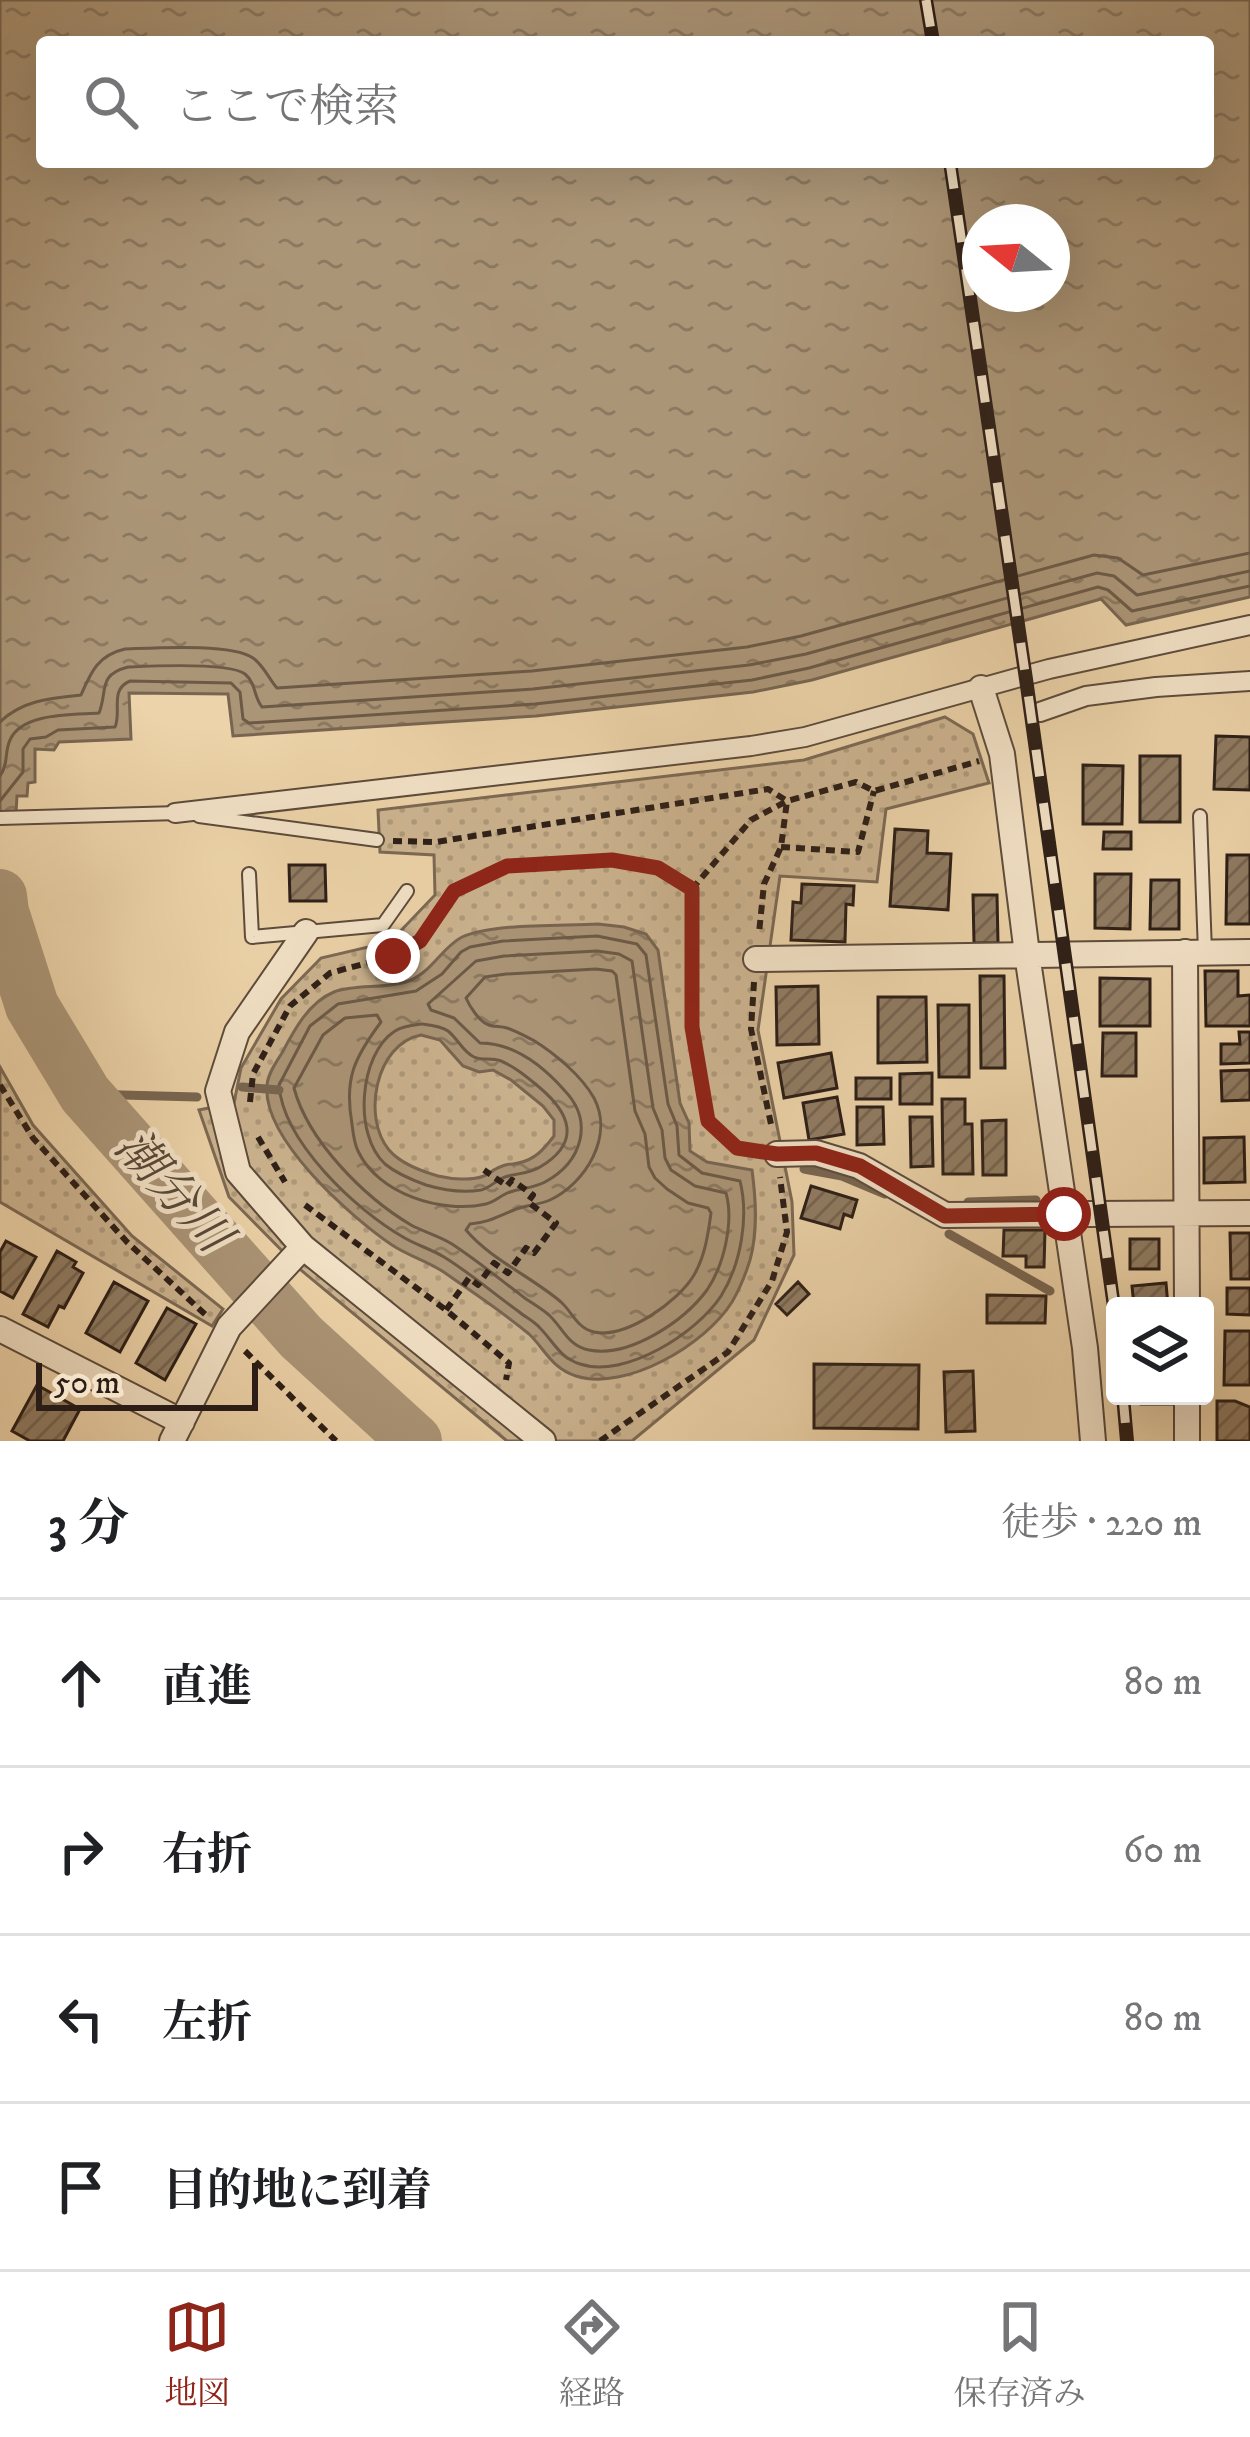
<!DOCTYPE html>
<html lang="ja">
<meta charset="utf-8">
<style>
body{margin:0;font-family:"IM FELL DW Pica","Noto Serif JP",serif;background:#f6f6f6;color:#202124}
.controls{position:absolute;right:36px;bottom:36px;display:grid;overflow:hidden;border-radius:12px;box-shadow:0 12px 48px #0002}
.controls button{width:108px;height:108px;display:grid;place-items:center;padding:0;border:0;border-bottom:3px solid #e0e0e0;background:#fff;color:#202124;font:60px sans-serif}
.compass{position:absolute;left:962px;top:204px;width:108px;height:108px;border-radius:50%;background:#fff;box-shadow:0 12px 48px #0002;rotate:288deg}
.scale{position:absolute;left:36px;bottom:30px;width:222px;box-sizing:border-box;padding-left:12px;border:6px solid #2c1e17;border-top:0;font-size:33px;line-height:42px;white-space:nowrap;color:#2c1e17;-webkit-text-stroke:9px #f3e2c7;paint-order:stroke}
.stop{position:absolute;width:36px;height:36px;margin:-27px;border:9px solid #8f2418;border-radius:50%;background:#fff}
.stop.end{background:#8f2418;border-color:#fff;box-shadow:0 3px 12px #0008}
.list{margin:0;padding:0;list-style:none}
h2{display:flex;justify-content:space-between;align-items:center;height:156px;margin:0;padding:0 48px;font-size:51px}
h2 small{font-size:39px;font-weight:400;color:#757577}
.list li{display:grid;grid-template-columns:78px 1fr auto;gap:36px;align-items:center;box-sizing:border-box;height:168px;padding:0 48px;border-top:3px solid #e0e0e0}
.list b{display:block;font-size:45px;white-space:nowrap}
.list em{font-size:39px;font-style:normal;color:#757577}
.icon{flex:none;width:66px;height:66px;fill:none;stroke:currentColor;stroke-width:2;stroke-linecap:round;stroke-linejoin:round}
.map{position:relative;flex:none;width:1250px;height:1441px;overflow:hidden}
.search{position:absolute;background:#fff;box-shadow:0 12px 48px #0002;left:36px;right:36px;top:36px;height:132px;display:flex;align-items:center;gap:30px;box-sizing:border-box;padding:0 42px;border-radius:12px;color:#757577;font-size:45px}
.sheet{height:828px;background:#fff}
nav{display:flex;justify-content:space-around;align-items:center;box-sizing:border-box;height:168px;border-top:3px solid #e0e0e0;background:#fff;font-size:33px;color:#757577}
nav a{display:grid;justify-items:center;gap:6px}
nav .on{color:#8f2418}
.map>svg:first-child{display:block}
.park{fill:url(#park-dots);stroke:#7c6954;stroke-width:3}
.water{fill:url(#water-ripples);stroke:#786551;stroke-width:3;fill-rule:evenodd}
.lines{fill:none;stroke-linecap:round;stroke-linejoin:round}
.shore{stroke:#6c5a47;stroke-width:3}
.stream{stroke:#786551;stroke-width:9}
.river{stroke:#ab9577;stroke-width:54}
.building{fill:url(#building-hatch);stroke:#2c1e17;stroke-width:3}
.service-casing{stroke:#5c4b3c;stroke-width:16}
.pedestrian-casing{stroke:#5c4b3c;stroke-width:22}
.minor-casing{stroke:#5c4b3c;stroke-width:28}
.path{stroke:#2c1e17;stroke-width:6;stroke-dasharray:9 6;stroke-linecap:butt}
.service{stroke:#f3e2c7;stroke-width:12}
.pedestrian{stroke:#f3e2c7;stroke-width:18}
.minor{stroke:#f3e2c7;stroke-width:24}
.rail-casing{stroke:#2c1e17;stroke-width:14}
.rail{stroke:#f3e2c7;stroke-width:9;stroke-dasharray:27;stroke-linecap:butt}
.route{stroke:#8f2418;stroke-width:15}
.labels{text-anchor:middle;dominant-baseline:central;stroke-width:10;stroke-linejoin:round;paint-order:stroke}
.water-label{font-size:48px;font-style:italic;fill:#584839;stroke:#f3e2c7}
</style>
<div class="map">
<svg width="1250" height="1441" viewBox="0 0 1250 1441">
<defs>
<pattern id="park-dots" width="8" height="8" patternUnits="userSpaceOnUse" patternTransform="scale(3)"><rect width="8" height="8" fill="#ccb490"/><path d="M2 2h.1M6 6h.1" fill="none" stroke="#af9a7b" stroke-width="1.8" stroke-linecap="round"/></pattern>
<pattern id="water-ripples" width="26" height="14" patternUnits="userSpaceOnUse" patternTransform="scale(3)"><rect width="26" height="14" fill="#ab9577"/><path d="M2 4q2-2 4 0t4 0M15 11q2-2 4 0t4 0" fill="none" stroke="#8b7961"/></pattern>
<pattern id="building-hatch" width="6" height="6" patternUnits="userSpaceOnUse" patternTransform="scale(3)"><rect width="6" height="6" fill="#907c63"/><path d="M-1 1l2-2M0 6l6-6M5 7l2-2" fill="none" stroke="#766551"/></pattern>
</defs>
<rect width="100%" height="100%" fill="#edd3a9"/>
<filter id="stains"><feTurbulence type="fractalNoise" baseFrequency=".00167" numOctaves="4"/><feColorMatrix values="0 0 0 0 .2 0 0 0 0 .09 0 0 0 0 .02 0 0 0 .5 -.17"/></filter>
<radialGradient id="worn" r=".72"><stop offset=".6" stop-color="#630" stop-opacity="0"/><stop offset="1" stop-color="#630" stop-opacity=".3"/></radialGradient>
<path class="park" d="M 945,717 L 973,734 L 989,783 L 886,809 L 877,882 L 780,876 L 758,1030 L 792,1202 L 794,1255 L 754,1340 L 632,1441 L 507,1441 L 302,1271 L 229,1197 L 199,1110 L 234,1103 L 241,1068 L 281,999 L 321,958 L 390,942 L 435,895 L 434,855 L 380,852 L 378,810 L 804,760 Z
M 0,1067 L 33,1125 L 132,1236 L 223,1309 L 212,1326 L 0,1202 Z"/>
<path class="water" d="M 0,0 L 1250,0 L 1250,597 L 1126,625 L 1101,599 L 812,680 L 753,692 L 536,716 L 233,736 L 228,694 L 129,693 L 131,739 L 59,742 L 54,750 L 35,749 L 35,782 L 28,783 L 27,796 L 17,796 L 16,813 L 0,812 ZM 42,42 L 1208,42 L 1208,162 L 42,162 ZM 980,222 L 1052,222 L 1052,294 L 980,294 Z
M 598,924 L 624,927 L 646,934 L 658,950 L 680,1103 L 689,1123 L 690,1151 L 707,1162 L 752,1170 C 756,1200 758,1231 750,1260 C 746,1273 739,1290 732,1302 C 706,1344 626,1392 576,1376 C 551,1368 545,1349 529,1334 C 504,1313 475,1294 448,1275 C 431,1262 410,1257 392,1245 C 351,1217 262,1139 267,1085 C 268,1074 276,1062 282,1053 C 294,1030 309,1002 334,992 C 354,984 384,989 406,982 C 431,974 441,948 462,937 C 492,923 563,926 598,924 ZM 421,1035 L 440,1040 L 463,1066 L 479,1072 L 493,1070 L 511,1080 L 543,1106 L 554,1120 L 554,1136 C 544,1149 535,1160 518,1163 C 505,1166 512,1162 500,1167 C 494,1169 489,1174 484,1176 C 471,1181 451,1179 438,1176 C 421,1171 401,1164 389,1150 C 362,1118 375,1044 421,1035 Z"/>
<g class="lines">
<path class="shore" d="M 0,722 C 22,700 52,698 81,695 C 91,672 98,655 125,649 C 154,648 232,643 253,658 C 264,666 269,679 277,688 L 532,671 L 747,647 L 801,636 L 1094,555 L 1118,558 L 1143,575 L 1250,553
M 0,776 C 9,763 4,753 10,740 C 22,712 74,715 99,713 C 108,691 97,675 128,667 C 150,666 230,662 245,674 C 256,683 254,698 262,707 L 533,689 L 749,665 L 806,654 L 1097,573 L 1114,576 L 1137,595 L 1250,571
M 0,801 L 23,772 L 23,749 L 30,739 L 46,737 L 58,730 L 115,727 C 122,711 109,690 130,681 L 231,683 L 240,692 L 243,719 L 249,723 L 535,704 L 752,680 L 809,668 L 1098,587 L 1108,590 L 1132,611 L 1250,586
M 597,936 L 637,944 L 646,955 L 668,1104 L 677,1126 L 679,1155 L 702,1173 L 740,1181 C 749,1217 741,1264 721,1296 C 697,1333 625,1379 580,1364 C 560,1358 553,1341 540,1328 C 534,1321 525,1317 518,1311 C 493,1293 470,1273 444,1257 C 431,1249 416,1245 403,1237 C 356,1210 283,1142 279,1085 L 310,1026 L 338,1004 L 416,991 L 442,974 L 461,952 L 470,947 L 503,941 Z
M 597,951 L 619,954 L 632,961 L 653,1108 L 662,1130 L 665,1158 L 671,1170 L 695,1186 L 726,1193 C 734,1222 724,1265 707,1290 C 684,1321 630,1358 589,1350 C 568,1346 563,1328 549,1315 C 542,1309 534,1304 526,1299 C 502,1281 478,1261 452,1244 C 439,1236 424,1232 411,1225 C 364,1197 308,1141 294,1088 L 323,1035 L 345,1018 L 377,1015 L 381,1022 C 354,1058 344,1079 352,1124 C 353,1133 354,1143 358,1151 C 378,1194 442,1214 486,1204 C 495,1202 501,1195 510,1192 C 522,1188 534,1188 545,1182 C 582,1162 594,1122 565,1091 C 543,1066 513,1043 480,1043 L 454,1018 L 431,1010 L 428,1004 L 476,961 L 504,956 Z
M 596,969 L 612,971 L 616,975 L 635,1111 L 645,1134 L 649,1167 L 655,1178 L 667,1189 L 688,1203 L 708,1208 L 711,1213 C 708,1235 705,1256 694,1275 C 679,1301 626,1339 594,1332 C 577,1328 573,1313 561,1302 C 532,1277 490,1259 466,1230 L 470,1224 C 490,1222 496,1217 514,1210 C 525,1205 539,1205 550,1200 C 586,1183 614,1136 594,1098 C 581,1075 554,1053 533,1040 C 525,1036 516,1031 507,1028 C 501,1026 494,1027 489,1025 C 479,1022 469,1005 466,998 L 485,977 L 506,974 Z
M 422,1024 C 430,1025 441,1026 448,1031 C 458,1039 463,1052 474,1057 C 483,1061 491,1057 501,1061 C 515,1067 527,1077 539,1087 C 570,1113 582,1142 540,1167 C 529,1174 517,1173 505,1177 C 496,1180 490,1188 481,1190 C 463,1193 443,1190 426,1185 C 412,1180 397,1174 385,1164 C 353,1135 359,1054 395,1031 C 403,1026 413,1025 422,1024 Z"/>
<path class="stream" d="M 242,1087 L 279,1090
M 85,1094 L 197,1097
M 804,1169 L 842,1176 L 885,1194
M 968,1202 L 1036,1200
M 949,1234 L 1050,1291"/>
<path class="river" d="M 0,896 L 2,912 L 32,1006 L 85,1094 L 301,1337 L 415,1441"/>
</g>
<path class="building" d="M 1216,736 L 1250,737 L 1250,790 L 1214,789 Z
M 1140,756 L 1180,756 L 1180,822 L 1140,822 Z
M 1083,765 L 1123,766 L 1122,824 L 1083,824 Z
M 895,829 L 928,831 L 927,853 L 951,854 L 948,910 L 890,906 Z
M 1104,832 L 1131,832 L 1131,849 L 1103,849 Z
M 1227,855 L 1250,855 L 1250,924 L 1226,924 Z
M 289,865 L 325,865 L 326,901 L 290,901 Z
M 1095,874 L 1131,874 L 1130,929 L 1095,928 Z
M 1151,880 L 1179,880 L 1179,929 L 1150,929 Z
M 802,884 L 854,886 L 853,905 L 846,904 L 845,942 L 791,940 L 793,902 L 801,903 Z
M 973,895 L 997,895 L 998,943 L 974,943 Z
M 1205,971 L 1238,971 L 1238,996 L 1250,995 L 1250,1026 L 1206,1026 Z
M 980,976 L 1004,976 L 1005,1068 L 981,1068 Z
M 1100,978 L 1150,979 L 1150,1026 L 1100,1026 Z
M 818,986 L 819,1044 L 777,1045 L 776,987 Z
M 878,997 L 926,997 L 927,1062 L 878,1063 Z
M 938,1005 L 969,1005 L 969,1077 L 939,1077 Z
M 1239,1032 L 1250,1032 L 1250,1063 L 1221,1064 L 1221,1044 L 1240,1044 Z
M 1103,1033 L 1136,1033 L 1136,1076 L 1102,1076 Z
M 831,1053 L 837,1088 L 784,1098 L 778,1063 Z
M 1250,1070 L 1250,1100 L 1222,1101 L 1221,1071 Z
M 932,1073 L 932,1104 L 900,1104 L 900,1074 Z
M 856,1078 L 891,1078 L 891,1099 L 856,1099 Z
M 837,1097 L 844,1134 L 809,1140 L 803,1103 Z
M 942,1099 L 965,1099 L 965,1124 L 972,1124 L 973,1174 L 943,1174 Z
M 857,1107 L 883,1107 L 884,1144 L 857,1145 Z
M 910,1117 L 932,1117 L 933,1166 L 911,1167 Z
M 1006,1120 L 1006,1175 L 983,1175 L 982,1121 Z
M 1244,1137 L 1245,1182 L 1204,1183 L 1204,1138 Z
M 811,1186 L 857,1200 L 852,1217 L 844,1214 L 840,1229 L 801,1218 Z
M 1004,1230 L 1045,1230 L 1044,1267 L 1026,1267 L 1026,1256 L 1003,1256 Z
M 1230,1233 L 1250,1233 L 1250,1279 L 1231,1279 Z
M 1130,1239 L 1159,1239 L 1159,1269 L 1130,1269 Z
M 6,1241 L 36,1257 L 13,1298 L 0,1291 L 0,1252 Z
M 57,1251 L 76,1262 L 73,1267 L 83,1273 L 64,1308 L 59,1306 L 48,1327 L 23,1314 Z
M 114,1282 L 148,1301 L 120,1352 L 86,1333 Z
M 798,1282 L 809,1294 L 787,1315 L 776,1304 Z
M 1166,1283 L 1168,1306 L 1134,1306 L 1132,1286 Z
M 1227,1288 L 1250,1288 L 1250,1315 L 1227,1314 Z
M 987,1295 L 1046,1296 L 1045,1323 L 987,1323 Z
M 167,1308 L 196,1324 L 165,1380 L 136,1363 Z
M 1225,1331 L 1250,1331 L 1250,1385 L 1224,1385 Z
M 814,1364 L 919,1365 L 918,1429 L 814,1428 Z
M 973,1371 L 975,1431 L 946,1432 L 944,1372 Z
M 37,1385 L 80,1409 L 63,1441 L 30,1441 L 12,1431 Z
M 1140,1396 L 1172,1396 L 1172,1404 L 1141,1404 Z
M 1217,1401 L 1235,1401 L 1250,1407 L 1250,1441 L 1217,1441 Z"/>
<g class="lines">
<g class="service-casing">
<path id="service" d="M 199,816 L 377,840
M 1200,816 L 1205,952
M 0,818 L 179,813
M 249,874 L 252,937 L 383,925 L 407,891"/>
</g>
<g class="pedestrian-casing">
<path id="pedestrian" d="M 1040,712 L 1086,696 L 1156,687 L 1250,681
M 175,813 L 751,746 L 805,737 L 1049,669 L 1250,625"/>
</g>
<g class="minor-casing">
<path id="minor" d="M 981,688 L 1002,754 L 1027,954 L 1085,1348 L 1093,1441
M 306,932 L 237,1032 L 218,1091 L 238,1172 L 303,1247 L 543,1441
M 1185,952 L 1187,1306
M 756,959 L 1250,952
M 777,1154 L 816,1153 L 859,1166 L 945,1215 L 1250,1213
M 0,1329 L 182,1422
M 172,1441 L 229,1327 L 303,1247
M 1187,1441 L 1187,1396"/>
</g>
<path class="path" d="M 393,841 L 436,842 L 768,789 L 787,801 L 781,847 L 764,884 L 759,933
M 781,847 L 858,852 L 874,791
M 692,889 L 751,820 L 787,801 L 856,782 L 874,791 L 979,761
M 754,982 L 751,1029 L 772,1129
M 0,1085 L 33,1138 L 127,1242 L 209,1318
M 250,1102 L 253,1074 L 290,1006 L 330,973 L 393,956 L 420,941 L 454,891 L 507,866 L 612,860 L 658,868 L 692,889 L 692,1027 L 708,1122 L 737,1148 L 751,1150
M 258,1137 L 285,1182
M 305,1205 L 446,1310 L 509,1363 L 506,1380
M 446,1310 L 469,1278 L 478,1285 L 494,1263 L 508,1273 L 526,1248 L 534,1253 L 556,1223 L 528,1202 L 533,1195 L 512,1180 L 507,1186 L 484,1170
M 245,1351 L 336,1441
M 600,1441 L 728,1352 L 772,1281 L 787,1232 L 780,1177"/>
<use href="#service" class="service"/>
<use href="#pedestrian" class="pedestrian"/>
<use href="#minor" class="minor"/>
<g class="rail-casing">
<path id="rail" d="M 926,0 L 933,42
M 950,162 L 1027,686 L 1115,1314
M 1123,1396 L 1127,1441"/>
</g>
<use href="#rail" class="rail"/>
</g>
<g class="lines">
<path class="route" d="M 393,956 L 420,941 L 454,891 L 507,866 L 612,860 L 658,868 L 692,889 L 692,1027 L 708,1121 L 737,1148 L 777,1154 L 816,1153 L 860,1166 L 945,1216 L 1064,1214"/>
</g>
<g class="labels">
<g class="water-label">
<text transform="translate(172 1192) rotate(48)">潮分川</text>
</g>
</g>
<rect width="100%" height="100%" filter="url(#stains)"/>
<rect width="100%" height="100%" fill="url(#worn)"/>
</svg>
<div class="controls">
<button><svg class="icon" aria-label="layers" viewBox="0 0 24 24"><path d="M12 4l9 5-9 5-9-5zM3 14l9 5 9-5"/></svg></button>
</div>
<svg class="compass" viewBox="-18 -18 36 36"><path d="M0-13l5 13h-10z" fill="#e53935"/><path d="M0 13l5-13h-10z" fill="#757577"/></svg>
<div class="scale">50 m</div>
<div class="stop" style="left:1064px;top:1214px"></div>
<div class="stop end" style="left:393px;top:956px"></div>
<div class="search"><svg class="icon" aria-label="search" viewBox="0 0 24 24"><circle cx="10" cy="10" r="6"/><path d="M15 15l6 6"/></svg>ここで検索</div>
</div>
<section class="sheet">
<h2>3 分<small>徒歩 · 220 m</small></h2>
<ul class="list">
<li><svg class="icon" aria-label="ahead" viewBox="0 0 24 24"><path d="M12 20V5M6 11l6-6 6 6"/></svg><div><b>直進</b></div><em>80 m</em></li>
<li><svg class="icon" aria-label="right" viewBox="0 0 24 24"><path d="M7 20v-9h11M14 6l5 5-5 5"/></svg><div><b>右折</b></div><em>60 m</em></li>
<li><svg class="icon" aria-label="left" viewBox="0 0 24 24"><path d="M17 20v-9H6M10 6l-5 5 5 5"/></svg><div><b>左折</b></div><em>80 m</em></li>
<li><svg class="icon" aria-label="arrive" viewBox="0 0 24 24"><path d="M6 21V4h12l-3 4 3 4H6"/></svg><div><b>目的地に到着</b></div></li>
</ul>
</section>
<nav>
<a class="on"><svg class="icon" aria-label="map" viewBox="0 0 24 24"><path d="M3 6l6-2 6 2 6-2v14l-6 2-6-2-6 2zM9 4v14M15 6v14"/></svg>地図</a>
<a><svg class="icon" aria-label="directions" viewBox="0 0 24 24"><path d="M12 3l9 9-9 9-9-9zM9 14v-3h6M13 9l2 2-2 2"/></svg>経路</a>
<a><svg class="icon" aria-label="saved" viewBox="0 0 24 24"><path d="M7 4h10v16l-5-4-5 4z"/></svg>保存済み</a>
</nav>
